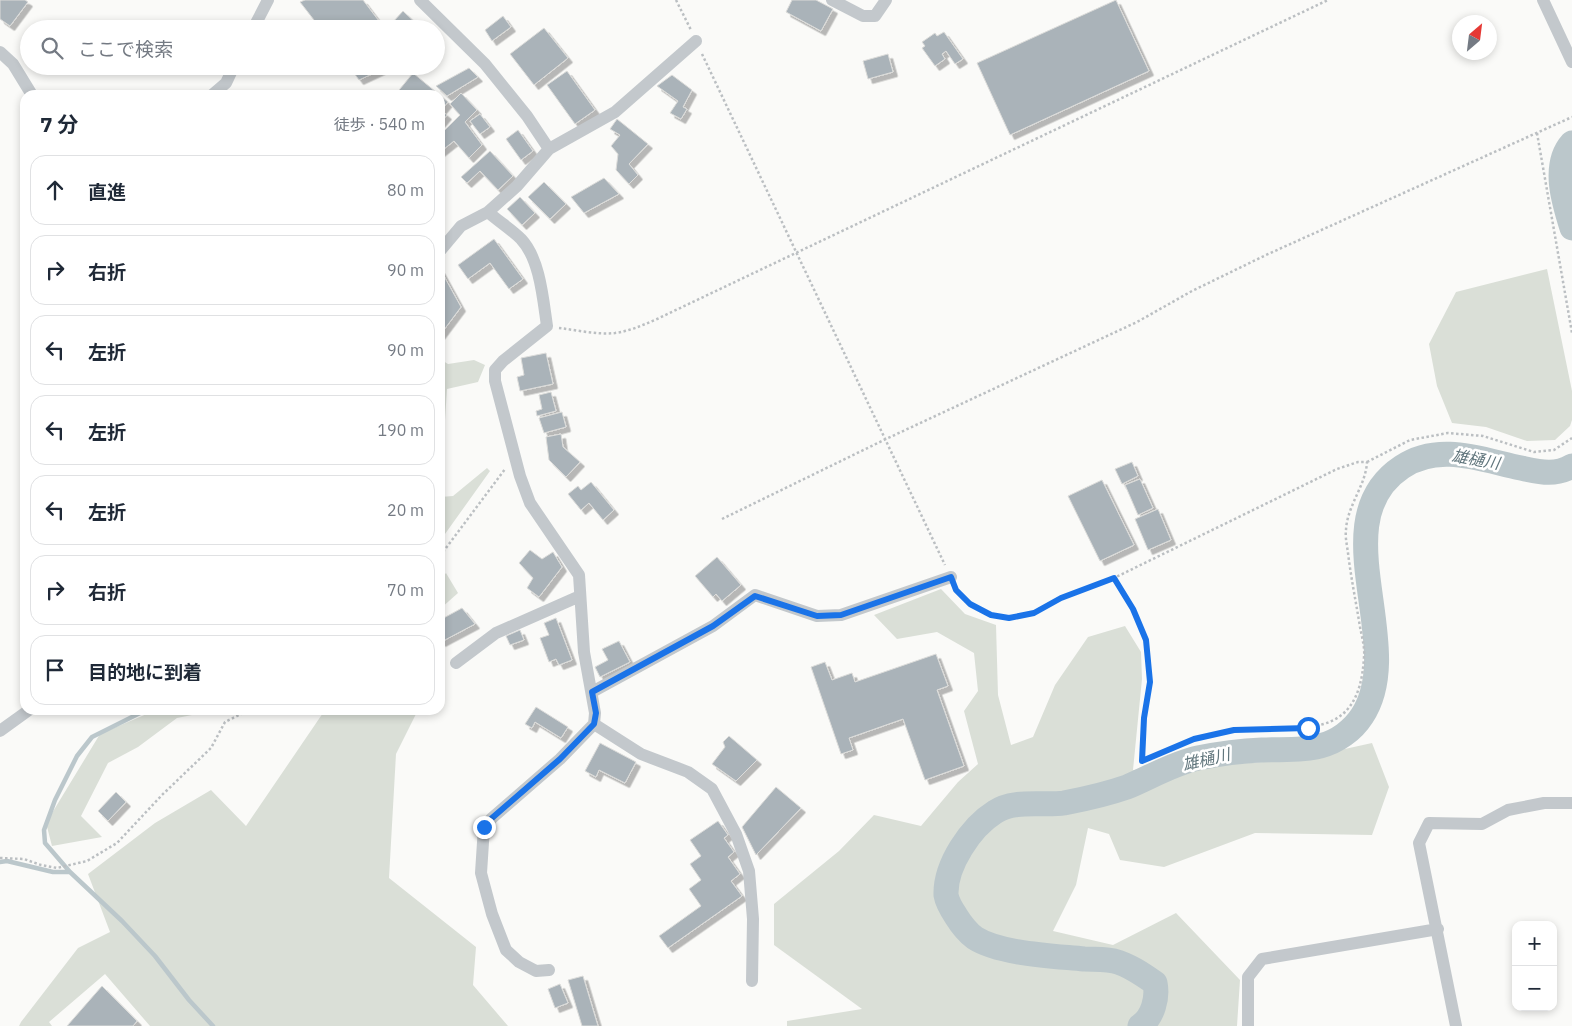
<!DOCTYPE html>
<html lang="ja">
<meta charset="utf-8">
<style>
body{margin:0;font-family:"IBM Plex Sans","Noto Sans JP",sans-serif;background:#f2f2f3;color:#1f2937}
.controls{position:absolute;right:15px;bottom:15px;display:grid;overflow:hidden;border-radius:10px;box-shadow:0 2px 8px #0003}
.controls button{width:45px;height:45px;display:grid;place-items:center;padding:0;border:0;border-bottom:1px solid #e0e1e3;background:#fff;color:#1f2937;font:25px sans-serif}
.compass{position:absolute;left:1452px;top:15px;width:45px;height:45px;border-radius:50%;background:#fff;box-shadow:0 2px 8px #0003;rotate:28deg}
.stop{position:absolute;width:15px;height:15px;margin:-11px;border:4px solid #1a73e8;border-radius:50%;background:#fff}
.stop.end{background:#1a73e8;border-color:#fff;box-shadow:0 1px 5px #0008}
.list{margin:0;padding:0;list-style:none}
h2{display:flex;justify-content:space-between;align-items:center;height:65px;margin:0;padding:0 20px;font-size:21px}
h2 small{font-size:16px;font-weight:400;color:#747a83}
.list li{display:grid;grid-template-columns:32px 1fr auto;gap:15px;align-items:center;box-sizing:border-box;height:70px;margin:0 10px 10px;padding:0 10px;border:1px solid #e0e1e3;border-radius:15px}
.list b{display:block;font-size:19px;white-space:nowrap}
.list em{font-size:16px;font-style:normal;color:#747a83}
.icon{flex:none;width:28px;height:28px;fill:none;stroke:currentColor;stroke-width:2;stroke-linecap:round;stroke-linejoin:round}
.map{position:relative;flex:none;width:1572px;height:1026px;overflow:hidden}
.search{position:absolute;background:#fff;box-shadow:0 2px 8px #0003;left:20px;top:20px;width:425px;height:55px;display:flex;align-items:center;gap:12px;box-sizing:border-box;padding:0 18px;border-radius:28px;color:#747a83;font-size:19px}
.panel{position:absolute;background:#fff;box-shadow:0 2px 8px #0003;left:20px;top:90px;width:425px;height:625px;border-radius:15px}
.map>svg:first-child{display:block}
.green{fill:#dadfd7}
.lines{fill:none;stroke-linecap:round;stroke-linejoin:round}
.stream{stroke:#bbc7cb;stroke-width:4.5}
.river{stroke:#bbc7cb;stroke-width:25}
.building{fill:#aab3b9;stroke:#dcdcda;filter:url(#shadow)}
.path{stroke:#bbbfc2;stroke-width:2.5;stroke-dasharray:2.5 2.5;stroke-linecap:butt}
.minor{stroke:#c3c8cc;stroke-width:12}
.route{stroke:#1a73e8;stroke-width:6}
.labels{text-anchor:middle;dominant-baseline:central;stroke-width:5;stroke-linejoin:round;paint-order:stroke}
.water-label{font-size:16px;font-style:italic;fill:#60757c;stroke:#fff}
</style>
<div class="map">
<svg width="1572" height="1026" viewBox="0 0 1572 1026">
<defs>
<filter id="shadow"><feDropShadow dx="4.5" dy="4.5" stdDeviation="0" flood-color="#0004"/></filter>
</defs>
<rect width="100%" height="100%" fill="#fafaf8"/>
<path class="green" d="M 1547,269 L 1572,391 L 1572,420 L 1570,426 L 1555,440 L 1527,441 L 1486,427 L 1452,423 L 1437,386 L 1429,344 L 1456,292 Z
M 440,359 L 448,364 L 474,360 L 485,365 L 478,382 L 447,389 L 445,420 L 440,421 Z
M 487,468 L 490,471 L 440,541 L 440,497 L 453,496 Z
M 446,573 L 458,593 L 440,609 L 440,580 Z
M 941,589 L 965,614 L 996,625 L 998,695 L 1011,745 L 1033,737 L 1055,685 L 1088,637 L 1125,626 L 1141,652 L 1142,679 L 1133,770 L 1295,760 L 1372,743 L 1389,787 L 1372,835 L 1255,833 L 1164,867 L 1120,860 L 1109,834 L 1088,828 L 1076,885 L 1053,931 L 1113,945 L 1176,913 L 1240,980 L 1237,1026 L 787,1026 L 787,1021 L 862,1009 L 774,945 L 774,904 L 839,851 L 874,815 L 921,826 L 958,782 L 978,764 L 964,711 L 978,691 L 974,653 L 937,632 L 897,639 L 874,615 Z
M 156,710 L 217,710 L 177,718 L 138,747 L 108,763 L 81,816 L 102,837 L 52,846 L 46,823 L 100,734 Z
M 325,710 L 418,710 L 396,754 L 389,878 L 476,947 L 473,985 L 508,1026 L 150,1026 L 105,974 L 49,1022 L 52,1026 L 19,1026 L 21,1022 L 78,948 L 110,932 L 88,874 L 155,823 L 211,790 L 246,826 Z"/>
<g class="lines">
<path class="stream" d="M 146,710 L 92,737 L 77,756 L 55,800 L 44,830 L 45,843 L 70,872 L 122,921 L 155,956 L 189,1000 L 213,1026
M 0,862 L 7,861 L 53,872 L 70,872"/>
<path class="river" d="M 1572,143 C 1552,165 1564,203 1572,228
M 1140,1026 C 1153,1017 1158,998 1155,983 C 1142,974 1129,965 1114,961 C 1104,959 1094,959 1084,959 C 1055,956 1000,954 975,938 C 967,932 961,924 956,916 C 952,910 947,901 946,895 C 945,865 971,827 995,812 C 1014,799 1043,806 1064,803 C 1085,799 1107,794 1127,787 C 1149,778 1174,763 1198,758 C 1218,754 1240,751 1262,750 C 1281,749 1302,751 1320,746 C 1337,742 1353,730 1362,716 C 1409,645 1320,521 1402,467 C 1439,442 1482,460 1521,468 C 1540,472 1555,476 1572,466"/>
</g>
<path class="building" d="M 0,0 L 25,0 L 28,2 L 10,26 L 0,19 Z
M 305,0 L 363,0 L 385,29 L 321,29 L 300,2 Z
M 792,0 L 816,0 L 833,9 L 821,31 L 786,12 Z
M 1116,0 L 1149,71 L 1010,135 L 977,63 Z
M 403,11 L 422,29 L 401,29 L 393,22 Z
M 503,16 L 511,27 L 492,41 L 485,30 Z
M 544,28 L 568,58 L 534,85 L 510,54 Z
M 944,32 L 963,59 L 955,64 L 946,51 L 942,54 L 945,59 L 935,66 L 922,48 L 925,46 L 922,42 L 935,33 L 937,36 Z
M 888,54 L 893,72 L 868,79 L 863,61 Z
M 349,66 L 389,66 L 359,80 Z
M 469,68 L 478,77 L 447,96 L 436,86 Z
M 567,71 L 595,110 L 575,124 L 547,85 Z
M 413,73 L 448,102 L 441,110 L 447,115 L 440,123 L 440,95 L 395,95 Z
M 672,75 L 692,90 L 683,107 L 687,109 L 681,119 L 670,113 L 678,101 L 657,86 Z
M 461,93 L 477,110 L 465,122 L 482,145 L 469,158 L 454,141 L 440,152 L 440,135 L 460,115 L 450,104 Z
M 480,114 L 490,127 L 480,134 L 470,121 Z
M 617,119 L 648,144 L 629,164 L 638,175 L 629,184 L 616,170 L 618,154 L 611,146 L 620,135 L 610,129 Z
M 518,130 L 533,151 L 521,160 L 506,139 Z
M 490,151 L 513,176 L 498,190 L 480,171 L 467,183 L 461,177 Z
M 604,178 L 619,194 L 584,213 L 571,197 Z
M 544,182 L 566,204 L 550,219 L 528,197 Z
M 520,197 L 535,213 L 522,225 L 507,209 Z
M 494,239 L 523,279 L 509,289 L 490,263 L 468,279 L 458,265 Z
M 440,269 L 461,307 L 440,335 Z
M 546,353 L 553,384 L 520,391 L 517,377 L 524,375 L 521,358 Z
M 551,392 L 556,411 L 537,416 L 536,411 L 542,409 L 539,395 Z
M 562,412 L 566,427 L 544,433 L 539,418 Z
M 561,434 L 563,447 L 580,462 L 566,477 L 549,460 L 546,437 Z
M 1132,462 L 1138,476 L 1122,484 L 1115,469 Z
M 1140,479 L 1153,508 L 1138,515 L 1125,485 Z
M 1102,480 L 1134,545 L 1100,561 L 1068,496 Z
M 591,482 L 614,510 L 603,520 L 589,503 L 581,510 L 568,494 L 578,486 L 581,490 Z
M 1158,509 L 1171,540 L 1148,550 L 1135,519 Z
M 530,550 L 542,559 L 553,552 L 562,567 L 539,597 L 527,588 L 533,578 L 519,563 Z
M 717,557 L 741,585 L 722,601 L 716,594 L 713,597 L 695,576 Z
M 462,608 L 475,624 L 441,642 L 440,640 L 440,620 Z
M 556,618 L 572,660 L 559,665 L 556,659 L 549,662 L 540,638 L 549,635 L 544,623 Z
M 520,630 L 524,640 L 510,645 L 506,636 Z
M 619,641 L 630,662 L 600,677 L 595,667 L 608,660 L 602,649 Z
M 936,654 L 948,686 L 937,690 L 964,766 L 925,780 L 903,719 L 849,738 L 853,750 L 841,754 L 811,667 L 825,662 L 832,680 L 852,673 L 855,682 Z
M 536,707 L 568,727 L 561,738 L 535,722 L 532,728 L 525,724 Z
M 729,736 L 757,760 L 736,781 L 712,764 L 725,747 L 723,742 Z
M 600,743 L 636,762 L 625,783 L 599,770 L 596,777 L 585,771 Z
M 776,787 L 801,808 L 756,855 L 742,827 Z
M 116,792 L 126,802 L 108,821 L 98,811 Z
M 718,821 L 728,835 L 724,838 L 734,852 L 728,857 L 740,874 L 731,881 L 742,896 L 668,948 L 659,936 L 701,906 L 689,889 L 701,880 L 690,864 L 701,856 L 690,840 Z
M 583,976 L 598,1026 L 582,1026 L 568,980 Z
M 560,984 L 568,1003 L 555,1008 L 548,989 Z
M 102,986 L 137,1021 L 133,1026 L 67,1026 Z"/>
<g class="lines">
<path class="path" d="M 676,0 L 691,30
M 702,54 L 945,565
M 1537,133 L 1572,333
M 559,328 C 577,330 597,335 615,333 C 630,331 643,325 657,319 L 1328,0
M 1367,462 L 1410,440 L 1448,433 L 1483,436 L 1534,452 L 1554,450 L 1572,438
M 722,519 L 886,439 L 1137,322 L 1192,291 L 1266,255 L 1572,117
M 440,556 L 505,469
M 955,589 L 970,605 L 991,615 L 1009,618 L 1034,613 L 1061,598 L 1114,578 L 1337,469 L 1358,462 L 1367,462 C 1366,485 1347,506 1346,530 C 1345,537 1347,545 1348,553 C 1351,578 1356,602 1360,627 C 1362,637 1365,648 1364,657 C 1359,747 1298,723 1235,730 C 1202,733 1172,749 1142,761 L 1144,718 L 1150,682 L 1146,640 L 1133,609 L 1114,578
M 0,858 L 24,859 L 41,865 L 57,868 L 87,861 L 117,843 L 162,795 L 211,748 L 225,722 L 249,710"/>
<path class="minor" d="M 420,0 L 485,64 L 527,116 L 549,149
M 832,0 L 863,16 L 875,16 L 886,0
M 1543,0 L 1572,62
M 253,29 L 268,0
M 0,52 L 13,64 L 32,95
M 212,95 L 226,83 L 234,66
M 488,212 C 498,221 511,229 521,239 C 540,259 543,299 547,326 L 503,361 L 495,370 L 495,381 L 520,476 L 530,503 L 579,575 L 584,652 L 595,713 L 594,724 L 560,759 L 492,818 L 484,827 L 481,873 L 492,914 L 506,950 L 519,962 L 536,971 L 549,970
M 440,251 L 461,226 L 488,212 L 517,186 L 549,149 L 615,112 L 696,41
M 456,663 L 496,633 L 580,596
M 592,692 L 713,626 L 755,595 L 817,616 L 841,615 L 951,577
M 594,724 L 641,754 L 688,772 L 712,789 L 736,834 L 749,871 L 753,919 L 752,981
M 0,731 L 29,710
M 1248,1026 L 1248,977 L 1262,959 L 1438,929
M 1456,1026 L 1419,843 L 1429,823 L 1482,824 L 1508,810 L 1544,803 L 1572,803"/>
</g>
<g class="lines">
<path class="route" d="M 484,827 L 492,818 L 560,759 L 594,724 L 596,713 L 592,692 L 713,626 L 755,596 L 817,616 L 841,615 L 951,577 L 956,590 L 970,604 L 991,615 L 1009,618 L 1034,613 L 1061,598 L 1114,578 L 1133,609 L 1146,640 L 1150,682 L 1144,718 L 1142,761 L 1194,739 L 1234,730 L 1308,728"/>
</g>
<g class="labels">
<g class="water-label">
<text transform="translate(1476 459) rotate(10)">雄樋川</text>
<text transform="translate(1206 759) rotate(-13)">雄樋川</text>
</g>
</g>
</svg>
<div class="controls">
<button>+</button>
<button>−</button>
</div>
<svg class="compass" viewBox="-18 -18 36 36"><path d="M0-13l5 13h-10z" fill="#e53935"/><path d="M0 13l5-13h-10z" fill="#747a83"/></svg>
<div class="stop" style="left:1308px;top:728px"></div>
<div class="stop end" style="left:484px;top:827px"></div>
<div class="search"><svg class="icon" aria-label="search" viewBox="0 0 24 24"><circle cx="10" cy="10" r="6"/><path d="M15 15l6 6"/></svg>ここで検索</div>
<section class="panel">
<h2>7 分<small>徒歩 · 540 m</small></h2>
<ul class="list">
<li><svg class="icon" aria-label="ahead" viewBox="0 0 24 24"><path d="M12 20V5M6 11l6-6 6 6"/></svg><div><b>直進</b></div><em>80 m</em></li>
<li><svg class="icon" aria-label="right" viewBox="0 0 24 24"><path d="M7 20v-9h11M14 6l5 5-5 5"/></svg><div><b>右折</b></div><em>90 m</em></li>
<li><svg class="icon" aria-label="left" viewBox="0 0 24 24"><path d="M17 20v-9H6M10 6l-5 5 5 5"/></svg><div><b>左折</b></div><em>90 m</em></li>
<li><svg class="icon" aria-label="left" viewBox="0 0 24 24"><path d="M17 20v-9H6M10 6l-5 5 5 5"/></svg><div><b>左折</b></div><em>190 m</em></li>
<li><svg class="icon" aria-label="left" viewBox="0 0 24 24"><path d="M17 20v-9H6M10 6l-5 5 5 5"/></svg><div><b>左折</b></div><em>20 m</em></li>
<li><svg class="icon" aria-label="right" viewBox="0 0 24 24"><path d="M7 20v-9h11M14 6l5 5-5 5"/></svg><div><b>右折</b></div><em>70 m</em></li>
<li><svg class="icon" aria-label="arrive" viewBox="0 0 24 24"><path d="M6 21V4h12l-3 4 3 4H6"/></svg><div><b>目的地に到着</b></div></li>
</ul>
</section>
</div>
